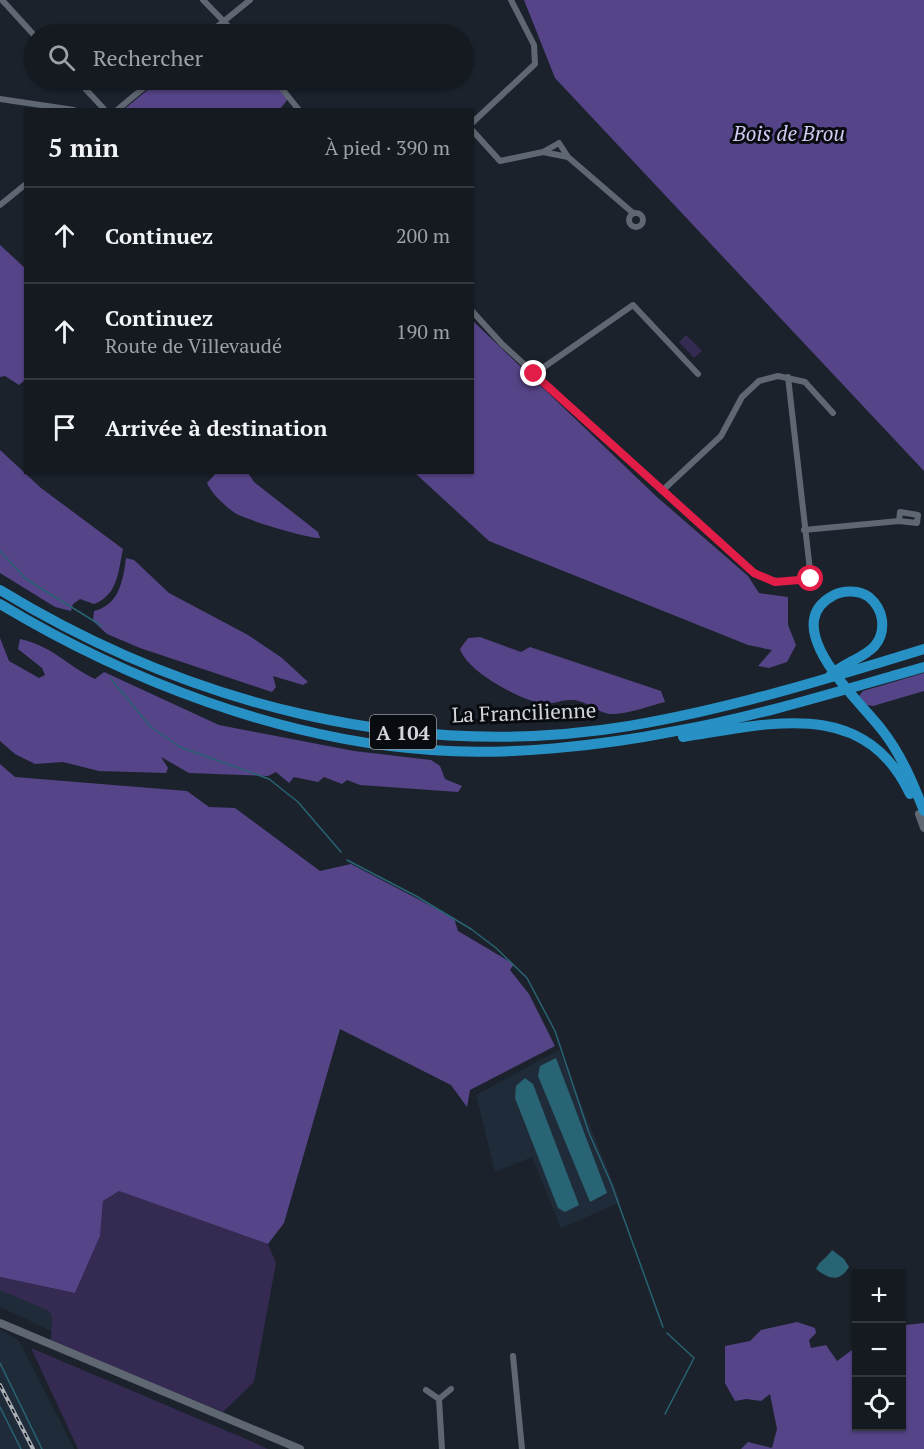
<!DOCTYPE html>
<html lang="fr">
<meta charset="utf-8">
<style>
body{margin:0;font-family:"PT Serif",serif;background:#1d2329;color:#f1f3f6}
.controls{position:absolute;right:18px;bottom:18px;display:grid;overflow:hidden;border-radius:0px;box-shadow:0 2px 4px #0004}
.controls button{width:54px;height:54px;display:grid;place-items:center;padding:0;border:0;border-bottom:2px solid #33383e;background:#141a20;color:#f1f3f6;font:30px sans-serif}
.stop{position:absolute;width:18px;height:18px;margin:-14px;border:4px solid #e11d48;border-radius:50%;background:#fff}
.stop.end{background:#e11d48;border-color:#fff;box-shadow:0 2px 6px #0008}
.list{margin:0;padding:0;list-style:none}
h2{display:flex;justify-content:space-between;align-items:center;height:78px;margin:0;padding:0 24px;font-size:26px}
h2 small{font-size:20px;font-weight:400;color:#9da1a5}
.list li{display:grid;grid-template-columns:39px 1fr auto;gap:18px;align-items:center;box-sizing:border-box;height:96px;padding:0 24px;border-top:2px solid #33383e}
.list b{display:block;font-size:22px;white-space:nowrap}
.list p{margin:0;font-size:20px;white-space:nowrap;color:#9da1a5}
.list em{font-size:20px;font-style:normal;color:#9da1a5}
.icon{flex:none;width:33px;height:33px;fill:none;stroke:currentColor;stroke-width:2;stroke-linecap:round;stroke-linejoin:round}
.map{position:relative;flex:none;width:924px;height:1449px;overflow:hidden}
.search{position:absolute;background:#141a20;box-shadow:0 2px 4px #0004;left:24px;top:24px;width:450px;height:66px;display:flex;align-items:center;gap:15px;box-sizing:border-box;padding:0 21px;border-radius:33px;color:#9da1a5;font-size:22px}
.panel{position:absolute;background:#141a20;box-shadow:0 2px 4px #0004;left:24px;top:108px;width:450px;height:366px;border-radius:0px}
.map>svg:first-child{display:block}
.built{fill:#202b39}
.green{fill:#342a52}
.forest{fill:#564488}
.water{fill:#286473}
.lines{fill:none;stroke-linecap:round;stroke-linejoin:round}
.stream{stroke:#286473;stroke-width:1.5}
.street{stroke:#5f6772;stroke-width:6}
.secondary{stroke:#5f6772;stroke-width:8}
.highway{stroke:#2791c5;stroke-width:10}
.rail-casing{stroke:#aaafb5;stroke-width:4}
.rail{stroke:#080b0f;stroke-width:1.5;stroke-dasharray:4.5;stroke-linecap:butt}
.route{stroke:#e11d48;stroke-width:8}
.labels{text-anchor:middle;dominant-baseline:central;stroke-width:6;stroke-linejoin:round;paint-order:stroke}
.shield{fill:#080b0f;stroke:#95999e;stroke-width:1.5}
.shield-label{font-size:20px;font-weight:bold;fill:#d2d6dc}
.park-label{font-size:21px;font-style:italic;fill:#d1caf2;stroke:#080b0f}
.street-label{font-size:21px;fill:#d2d6dc;stroke:#080b0f}
</style>
<div class="map">
<svg width="924" height="1449" viewBox="0 0 924 1449">
<rect width="100%" height="100%" fill="#1b222b"/>
<path class="built" d="M 559,1050 L 621,1202 L 561,1228 L 532,1157 L 495,1172 L 476,1095 Z
M 0,1285 L 57,1310 L 54,1332 L 0,1307 Z
M 0,1329 L 19,1341 L 74,1449 L 0,1449 Z"/>
<path class="green" d="M 686,335 L 702,351 L 694,358 L 679,342 Z
M 119,1191 L 268,1244 L 276,1263 L 254,1382 L 223,1412 L 51,1341 L 52,1315 L 47,1310 L 0,1290 L 0,1277 L 75,1293 L 100,1236 L 103,1201 Z
M 31,1348 L 253,1442 L 268,1449 L 78,1449 Z"/>
<path class="forest" d="M 524,0 L 924,0 L 924,471 L 555,78 Z
M 160,80 L 272,80 L 288,99 L 280,109 L 123,110 Z
M 0,245 L 25,268 L 25,380 L 19,385 L 5,376 L 0,377 Z
M 473,321 L 657,497 L 748,576 L 759,593 L 788,597 L 788,625 L 796,645 L 787,662 L 769,668 L 758,666 L 772,650 L 748,645 L 489,541 L 415,473 L 472,472 Z
M 0,450 L 41,488 L 123,549 C 118,572 118,595 94,604 L 80,599 L 73,604 L 71,611 L 55,607 L 0,573 Z
M 217,472 L 248,473 L 254,482 L 318,532 L 320,538 C 307,538 246,520 235,513 C 226,507 211,493 207,483 Z
M 126,558 L 134,560 L 169,593 L 248,635 L 282,658 L 308,682 L 303,685 L 273,676 L 276,687 L 272,692 L 140,648 L 107,634 L 93,621 L 94,611 C 119,605 123,581 126,558 Z
M 480,637 L 521,652 L 530,647 L 661,691 L 665,702 C 649,706 631,713 615,714 C 598,715 589,701 573,700 C 562,699 553,705 541,703 C 518,699 467,671 460,649 L 468,638 Z
M 0,638 L 9,661 L 39,678 L 45,675 L 42,668 L 18,649 L 20,639 C 53,646 67,666 95,679 L 104,672 L 219,725 L 354,751 L 431,760 L 440,766 L 445,779 L 462,786 L 458,792 L 360,785 L 347,780 L 342,784 L 324,777 L 318,782 L 294,777 L 289,783 L 276,772 L 268,776 L 189,773 L 161,757 L 168,768 L 166,773 L 99,771 L 63,762 L 35,764 L 15,754 L 0,741 Z
M 924,673 L 924,691 L 873,706 L 867,705 L 859,696 L 863,691 Z
M 0,764 L 15,777 L 187,791 L 209,807 L 235,808 L 320,871 L 351,864 L 454,918 L 458,931 L 514,964 L 510,970 L 529,994 L 555,1046 L 470,1090 L 467,1107 L 451,1085 L 340,1029 L 284,1223 L 268,1244 L 119,1191 L 103,1201 L 100,1236 L 75,1293 L 0,1277 Z
M 797,1322 L 815,1328 L 816,1333 L 809,1340 L 811,1348 L 826,1345 L 837,1361 L 856,1347 L 856,1426 L 902,1426 L 902,1332 L 906,1325 L 924,1323 L 924,1449 L 741,1449 L 748,1442 L 772,1448 L 777,1429 L 770,1394 L 761,1401 L 746,1399 L 735,1401 L 725,1383 L 725,1346 L 750,1341 L 761,1330 Z"/>
<path class="water" d="M 556,1058 L 607,1193 L 590,1202 L 538,1076 L 540,1066 Z
M 525,1078 L 533,1084 L 579,1205 L 565,1212 L 558,1208 L 515,1098 L 516,1086 Z
M 832,1250 L 844,1259 L 849,1267 C 839,1283 829,1279 816,1269 C 820,1260 827,1258 832,1250 Z"/>
<g class="lines">
<path class="stream" d="M 0,551 L 26,579 L 102,626
M 111,679 L 151,727 L 180,747 L 269,779 L 298,802 L 341,852
M 347,860 L 416,896 L 471,929 L 496,948 L 527,978 L 555,1031 L 589,1133 L 611,1183 L 663,1327
M 0,1363 L 42,1449
M 0,1407 L 21,1449
M 665,1414 L 694,1358 L 667,1333"/>
<path class="street" d="M 2,0 L 34,35
M 203,0 L 236,34
M 208,34 L 250,0
M 77,80 L 105,110
M 275,80 L 299,110
M 0,99 L 74,110
M 117,110 L 153,80
M 472,123 L 535,64 L 534,45 L 511,0
M 472,130 L 500,161 L 543,152 L 568,157 L 633,213
M 543,152 L 559,143 L 568,157
M 0,205 L 26,184
M629 220a7 7 0 1 1 14 0a7 7 0 1 1-14 0Z
M 472,311 L 502,344 L 754,573 C 773,584 789,582 811,579 L 788,377
M 534,374 L 633,305 L 698,374
M 663,490 L 721,436 L 742,397 L 759,381 L 778,376 L 805,382 L 833,413
M 804,530 L 899,521 L 917,523 L 918,515 L 900,512 L 899,521
M 513,1356 L 522,1449
M 426,1390 L 439,1399 L 451,1389
M 439,1399 L 442,1449"/>
<path class="secondary" d="M 919,814 L 924,828
M 0,1323 L 300,1449"/>
<path class="highway" d="M 0,590 C 187,704 410,762 629,726 C 729,709 827,679 924,649
M 0,604 C 128,681 282,740 431,750 C 508,756 600,746 676,731 C 760,716 842,690 924,667
M 830,676 C 848,657 886,656 882,620 C 881,612 876,603 869,597 C 859,590 844,590 834,595 C 775,626 861,702 882,730 C 901,754 913,783 924,811
M 683,737 C 769,724 864,696 910,794"/>
<g class="rail-casing">
<path id="rail" d="M 0,1385 L 33,1449"/>
</g>
<use href="#rail" class="rail"/>
</g>
<g class="lines">
<path class="route" d="M 534,374 L 754,573 L 775,582 L 811,579"/>
</g>
<g class="labels">
<rect class="shield" x="370" y="715" width="66" height="34" rx="4.5"/>
<g class="shield-label">
<text x="403" y="732">A 104</text>
</g>
<g class="park-label">
<text x="789" y="133">Bois de Brou</text>
</g>
<g class="street-label">
<text transform="translate(524 712) rotate(-2)">La Francilienne</text>
</g>
</g>
</svg>
<div class="controls">
<button>+</button>
<button>−</button>
<button><svg class="icon" aria-label="locate" viewBox="0 0 24 24"><circle cx="12" cy="12" r="6"/><path d="M12 2v4M12 18v4M2 12h4M18 12h4"/></svg></button>
</div>
<div class="stop" style="left:811px;top:579px"></div>
<div class="stop end" style="left:534px;top:374px"></div>
<div class="search"><svg class="icon" aria-label="search" viewBox="0 0 24 24"><circle cx="10" cy="10" r="6"/><path d="M15 15l6 6"/></svg>Rechercher</div>
<section class="panel">
<h2>5 min<small>À pied · 390 m</small></h2>
<ul class="list">
<li><svg class="icon" aria-label="ahead" viewBox="0 0 24 24"><path d="M12 20V5M6 11l6-6 6 6"/></svg><div><b>Continuez</b></div><em>200 m</em></li>
<li><svg class="icon" aria-label="ahead" viewBox="0 0 24 24"><path d="M12 20V5M6 11l6-6 6 6"/></svg><div><b>Continuez</b><p>Route de Villevaudé</p></div><em>190 m</em></li>
<li><svg class="icon" aria-label="arrive" viewBox="0 0 24 24"><path d="M6 21V4h12l-3 4 3 4H6"/></svg><div><b>Arrivée à destination</b></div></li>
</ul>
</section>
</div>
